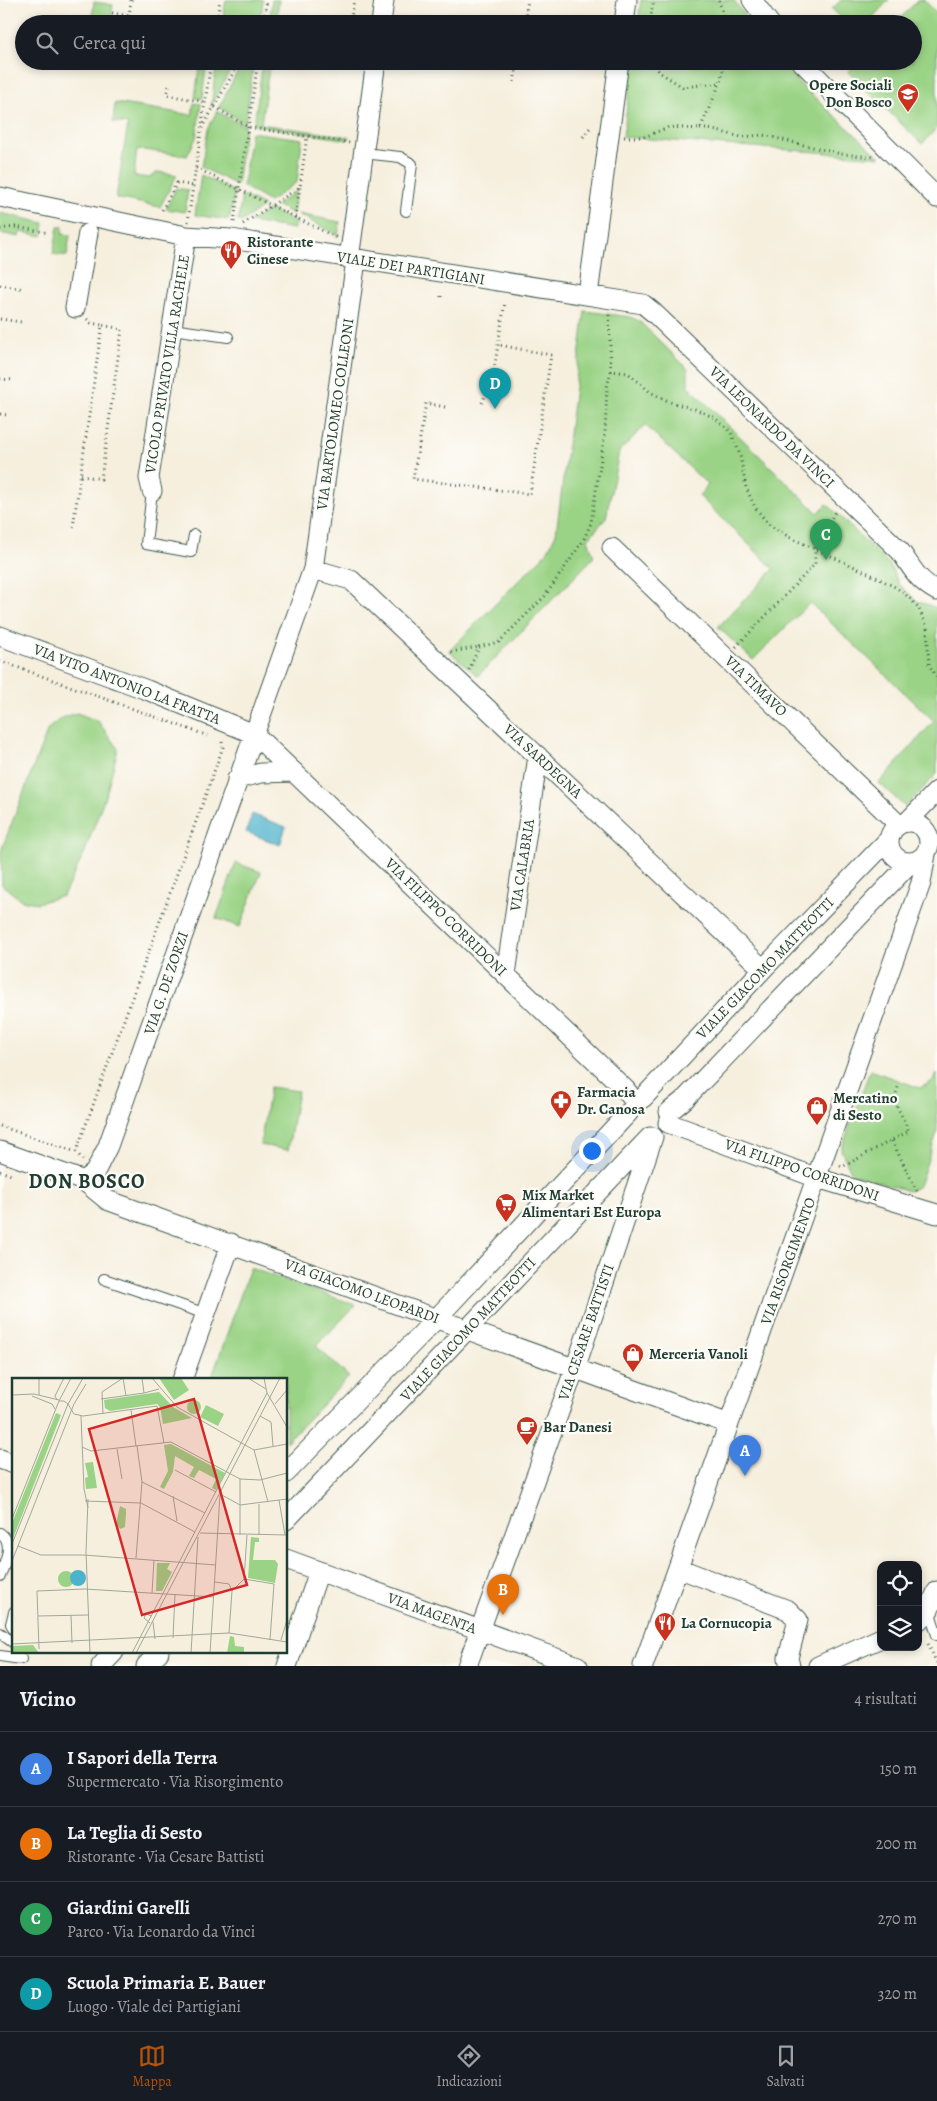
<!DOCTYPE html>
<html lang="it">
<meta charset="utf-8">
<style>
body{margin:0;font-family:Alegreya,serif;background:#242831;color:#f1f3f6}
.controls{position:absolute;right:15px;bottom:15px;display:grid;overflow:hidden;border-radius:10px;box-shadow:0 2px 8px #0003}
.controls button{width:45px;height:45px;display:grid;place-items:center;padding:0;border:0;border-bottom:1px solid #363941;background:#171b24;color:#f1f3f6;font:25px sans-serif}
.you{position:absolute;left:591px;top:1150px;width:18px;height:18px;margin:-12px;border:4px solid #fff;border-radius:50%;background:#1a73e8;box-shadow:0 0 0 8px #1a73e833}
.badge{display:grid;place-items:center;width:32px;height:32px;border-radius:50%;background:#b45309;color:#fff;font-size:16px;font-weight:700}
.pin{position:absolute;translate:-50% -41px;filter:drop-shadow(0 1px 2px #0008)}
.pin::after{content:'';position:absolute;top:26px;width:18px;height:15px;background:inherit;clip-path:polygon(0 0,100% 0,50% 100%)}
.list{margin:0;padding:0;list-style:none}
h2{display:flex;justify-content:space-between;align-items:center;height:65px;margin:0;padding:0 20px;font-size:21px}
h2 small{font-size:16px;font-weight:400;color:#9ea1a6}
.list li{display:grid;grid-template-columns:32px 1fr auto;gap:15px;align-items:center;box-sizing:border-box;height:75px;padding:0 20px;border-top:1px solid #363941}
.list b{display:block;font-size:19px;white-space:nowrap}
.list p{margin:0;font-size:16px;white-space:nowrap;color:#9ea1a6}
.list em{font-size:16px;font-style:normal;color:#9ea1a6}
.icon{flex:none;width:28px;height:28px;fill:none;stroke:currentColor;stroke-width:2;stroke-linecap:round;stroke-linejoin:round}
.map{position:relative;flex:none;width:937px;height:1666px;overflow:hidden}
.search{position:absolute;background:#171b24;box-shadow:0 2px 8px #0003;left:15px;right:15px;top:15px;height:55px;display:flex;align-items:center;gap:12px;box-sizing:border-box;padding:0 18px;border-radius:28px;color:#9ea1a6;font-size:19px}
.sheet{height:365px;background:#171b24}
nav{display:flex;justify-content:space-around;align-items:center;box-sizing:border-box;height:70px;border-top:1px solid #363941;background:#171b24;font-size:14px;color:#9ea1a6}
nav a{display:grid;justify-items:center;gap:2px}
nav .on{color:#b45309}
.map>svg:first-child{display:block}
.green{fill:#9ad385;stroke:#5c885c}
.water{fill:#4db2cc;stroke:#367880}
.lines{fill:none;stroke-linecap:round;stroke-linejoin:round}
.service-casing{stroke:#3f584e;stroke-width:12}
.minor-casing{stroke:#3f584e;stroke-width:21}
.path{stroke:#3f584e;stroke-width:3;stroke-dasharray:1 4;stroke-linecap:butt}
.service{stroke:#fff;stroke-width:10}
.minor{stroke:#fff;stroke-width:19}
.labels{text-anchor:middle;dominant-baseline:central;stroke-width:4.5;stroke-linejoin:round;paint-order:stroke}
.poi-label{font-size:15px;font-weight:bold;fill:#1f3d34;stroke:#fdfcf7;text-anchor:start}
.street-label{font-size:15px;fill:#1f3d34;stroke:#fdfcf7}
.district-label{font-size:20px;font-weight:bold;letter-spacing:1px;fill:#1f3d34;stroke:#fdfcf7}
.inset-road{fill:none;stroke:#a0a89a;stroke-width:1}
.view{fill:#d62828;fill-opacity:0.15;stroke:#d62828;stroke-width:2.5}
.inset-edge{fill:none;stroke:#1f3d34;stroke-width:2.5}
</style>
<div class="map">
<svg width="937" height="1666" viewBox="0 0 937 1666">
<rect width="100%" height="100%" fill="#fdfcf7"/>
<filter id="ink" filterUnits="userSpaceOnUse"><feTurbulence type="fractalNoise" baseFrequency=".02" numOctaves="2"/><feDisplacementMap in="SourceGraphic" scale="10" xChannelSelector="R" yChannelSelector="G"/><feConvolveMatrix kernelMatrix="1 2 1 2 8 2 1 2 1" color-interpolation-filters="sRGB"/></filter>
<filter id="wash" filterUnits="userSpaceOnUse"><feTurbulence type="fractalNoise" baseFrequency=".0096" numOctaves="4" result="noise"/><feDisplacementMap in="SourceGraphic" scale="20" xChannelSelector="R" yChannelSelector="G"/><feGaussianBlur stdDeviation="1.12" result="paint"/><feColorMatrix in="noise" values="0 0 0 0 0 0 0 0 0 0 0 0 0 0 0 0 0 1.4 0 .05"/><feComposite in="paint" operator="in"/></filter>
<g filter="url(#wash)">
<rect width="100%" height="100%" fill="#f6efde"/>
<path class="green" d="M 226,0 L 263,0 L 262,10 L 255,24 L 222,24 Z
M 272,0 L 279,0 L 276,24 L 269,24 Z
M 641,0 L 734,0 L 750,24 L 638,24 Z
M 841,0 L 889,0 L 866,24 L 848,24 L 832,9 Z
M 918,0 L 924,0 L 937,13 L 937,128 L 922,144 L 848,72 L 858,61 L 913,61 L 913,24 L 895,24 Z
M 94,2 L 113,5 L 110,23 L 92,21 Z
M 200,61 L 207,61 L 202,99 L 195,98 Z
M 217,61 L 235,61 L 211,107 Z
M 243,61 L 254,61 L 245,125 L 219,107 Z
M 263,61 L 270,61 L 261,124 L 349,137 L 348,140 L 254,125 Z
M 633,61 L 781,61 L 800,84 L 880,157 L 623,137 Z
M 115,103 L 192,115 L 194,103 L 201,104 L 196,138 L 187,156 L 137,149 L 134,176 L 149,178 L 158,172 L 177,175 L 160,207 L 116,198 L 128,124 L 113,122 Z
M 217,111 L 245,127 L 237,185 L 201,167 L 208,129 Z
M 251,132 L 302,139 L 297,182 L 269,202 L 243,186 Z
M 201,175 L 235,192 L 229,220 L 195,215 Z
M 176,188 L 188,190 L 185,212 L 166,209 Z
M 296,191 L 293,214 L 276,205 Z
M 242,195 L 264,206 L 241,222 L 238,221 Z
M 270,209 L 297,223 L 294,229 L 250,222 Z
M 0,213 L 44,223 L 42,236 L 20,232 L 19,237 L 0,233 Z
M 298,214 L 340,222 L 338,236 Z
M 58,227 L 63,227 L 62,234 L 70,235 L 67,256 L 53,254 Z
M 585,311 L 630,317 L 639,321 L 688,369 L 688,386 L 818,513 L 827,504 L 889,564 L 899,584 L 917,601 L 937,608 L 937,774 L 905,807 L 879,783 L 934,721 L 810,603 L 753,660 L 718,627 L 774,569 L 699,496 L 708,485 L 645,425 L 619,452 L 606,518 L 588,539 L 594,557 L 478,676 L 449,651 L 547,552 L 556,534 Z
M 77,713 L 98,721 L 118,749 L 107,791 L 84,854 L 63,896 L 37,903 L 21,900 L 2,885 L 1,851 L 48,729 L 61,718 Z
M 236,863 L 261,872 L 240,927 L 216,918 Z
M 870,1070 L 920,1088 L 933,1081 L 937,1073 L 937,1133 L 919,1186 L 909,1191 L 852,1174 L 841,1150 Z
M 270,1087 L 298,1091 L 288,1150 L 260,1145 Z
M 250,1268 L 356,1305 L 316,1346 L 349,1377 L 286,1442 L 286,1380 L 211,1380 Z"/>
<path class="water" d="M 252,814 L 286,827 L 280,845 L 246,832 Z"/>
</g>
<g filter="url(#ink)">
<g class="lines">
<g class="service-casing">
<path id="service" d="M 363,153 L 400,157 L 412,164 L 406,211
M 172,329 L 228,337
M 152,491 L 146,544 L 191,552 L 194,535
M 104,1279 L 206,1314
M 0,1533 C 15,1544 5,1562 0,1576
M 929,1610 L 937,1635
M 14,1612 L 11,1624 L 14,1629
M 0,1633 L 14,1643
M 0,1656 L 21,1659"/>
</g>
<g class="minor-casing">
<path id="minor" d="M 752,0 L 770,24
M 381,24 L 384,0
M 624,24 L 627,0
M 801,61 L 937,198
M 0,197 L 186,236 L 231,239 L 643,304 L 654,313 L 900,551 C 913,569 917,580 937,591
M 349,259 L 376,61
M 588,295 L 619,61
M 75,308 L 88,233
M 152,491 L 149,478 L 186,236
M 612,548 L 898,824
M 313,569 L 351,580 L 763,969
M 0,636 L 147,690 L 254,734 L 625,1089 L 635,1102
M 237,779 L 261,773 L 294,772
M 908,821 L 937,791
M889 842a20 20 0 1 1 40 0a20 20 0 1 1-40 0Z
M 506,974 L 538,756
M 643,1098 L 763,969 L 889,839
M 669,1112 L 685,1099 L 911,862
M 668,1123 L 817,1178 L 937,1214
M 0,1151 L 84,1181 L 107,1200 L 729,1424
M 84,1181 L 95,1172 L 108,1146 L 313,569 L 356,260
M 182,1380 L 231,1243
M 0,1459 L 14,1464
M 286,1473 L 437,1318 L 629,1112
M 286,1520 L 650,1137
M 286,1559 L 578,1666
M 678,1568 L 788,1610 L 798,1620 L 788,1658 L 790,1666
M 918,1621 L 929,1610 L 937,1591
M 101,1666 L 114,1652
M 146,1666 L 159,1652
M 287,1666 L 319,1571
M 467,1666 L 579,1357 L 653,1137
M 643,1666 L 921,883 L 926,854
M 818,1666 L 881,1638"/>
</g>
<path class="path" d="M 131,0 L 129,16 L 194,24
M 719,0 L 726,24
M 112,13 L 129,16
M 216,24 L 220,0
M 263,24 L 267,0
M 291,24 L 292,23
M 350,24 L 354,0
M 524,24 L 528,0
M 649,24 L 654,0
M 653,61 L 659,72 L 683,87 L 719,83
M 514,82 L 518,61
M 169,86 L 167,95 L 205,102
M 215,107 L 248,127 L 350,143
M 202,128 L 240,61
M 700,129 L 709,129 L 741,137 L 763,135 L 841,154 L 873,157
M 583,137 L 592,125
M 624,137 L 644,137 L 669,127 L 700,129 L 720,83 L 725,61
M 196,168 L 337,238
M 162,210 L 177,183 L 194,186
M 295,218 L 300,187
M 188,222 L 211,61
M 234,222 L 258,61
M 243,224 L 300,187 L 307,136
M 0,229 L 15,227 L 49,233
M 0,285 L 24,289
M 441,297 L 441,292
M 609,315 L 611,371 L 628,373 L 650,392 L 670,402 L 695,409 L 715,418 L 731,432 L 740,455 L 746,488 L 755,507 L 768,524 L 789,537 L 868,573 L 895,587 L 904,593 L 918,607 L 927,627 L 929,664 L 937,678
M 0,319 L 21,322
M 0,379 L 13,380
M 482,403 L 493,376 L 505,302
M 445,407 L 426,403 L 413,479 L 530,494 L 551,355 L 499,345
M 0,414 L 7,415
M 81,475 L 101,479 L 122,329 L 102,325
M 73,527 L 102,325 L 91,323 L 87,319
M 736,647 L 815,564 L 815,549 L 836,510
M 451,652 L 479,647
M 0,661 L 211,737
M 469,670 L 479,647 L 499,642 L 545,596 L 583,541 L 591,523 L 605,433 L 607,387 L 611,371
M 0,1126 L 76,1152 L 84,1161
M 892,1141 L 917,1191
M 76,1152 L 223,747 L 222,742
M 840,1166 L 842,1167 L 909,1131 L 894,1100 L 899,1084
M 0,1171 L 14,1176
M 928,1644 L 937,1663"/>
<use href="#service" class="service"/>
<use href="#minor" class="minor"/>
</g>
</g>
<defs>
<g id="school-pin" transform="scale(1.125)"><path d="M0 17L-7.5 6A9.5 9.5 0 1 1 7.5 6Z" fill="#c8321e" stroke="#fdfcf7"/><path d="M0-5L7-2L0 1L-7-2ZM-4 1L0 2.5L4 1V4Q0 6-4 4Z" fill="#fff"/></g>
<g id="restaurant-pin" transform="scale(1.125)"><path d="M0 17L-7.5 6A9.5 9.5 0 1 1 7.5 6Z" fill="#c8321e" stroke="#fdfcf7"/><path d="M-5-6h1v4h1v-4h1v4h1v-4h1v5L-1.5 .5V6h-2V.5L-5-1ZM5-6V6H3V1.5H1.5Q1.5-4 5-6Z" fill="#fff"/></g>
<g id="pharmacy-pin" transform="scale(1.125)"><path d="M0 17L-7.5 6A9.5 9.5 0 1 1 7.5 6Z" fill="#c8321e" stroke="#fdfcf7"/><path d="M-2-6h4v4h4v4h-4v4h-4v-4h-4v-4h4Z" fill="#fff"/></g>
<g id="shop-pin" transform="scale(1.125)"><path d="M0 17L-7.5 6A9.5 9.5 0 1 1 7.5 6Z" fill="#c8321e" stroke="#fdfcf7"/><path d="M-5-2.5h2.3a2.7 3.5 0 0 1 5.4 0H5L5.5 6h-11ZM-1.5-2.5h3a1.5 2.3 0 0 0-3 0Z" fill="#fff"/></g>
<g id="supermarket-pin" transform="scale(1.125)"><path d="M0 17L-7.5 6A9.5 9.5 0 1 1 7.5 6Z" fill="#c8321e" stroke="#fdfcf7"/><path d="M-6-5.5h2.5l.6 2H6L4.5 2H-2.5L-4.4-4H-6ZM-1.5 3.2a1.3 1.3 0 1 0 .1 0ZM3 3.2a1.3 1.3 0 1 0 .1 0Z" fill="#fff"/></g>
<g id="cafe-pin" transform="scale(1.125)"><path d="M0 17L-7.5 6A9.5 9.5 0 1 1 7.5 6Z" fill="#c8321e" stroke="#fdfcf7"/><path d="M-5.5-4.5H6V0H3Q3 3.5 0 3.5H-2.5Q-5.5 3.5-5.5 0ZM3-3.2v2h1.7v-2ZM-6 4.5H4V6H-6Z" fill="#fff"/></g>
</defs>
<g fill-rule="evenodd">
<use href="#school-pin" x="908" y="94"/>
<use href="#restaurant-pin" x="231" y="251"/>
<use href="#pharmacy-pin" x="561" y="1101"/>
<use href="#shop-pin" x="817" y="1107"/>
<use href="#supermarket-pin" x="506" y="1204"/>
<use href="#shop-pin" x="633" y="1354"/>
<use href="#cafe-pin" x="527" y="1427"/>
<use href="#restaurant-pin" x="665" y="1623"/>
</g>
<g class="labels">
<g class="poi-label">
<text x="892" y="85" text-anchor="end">Opere Sociali<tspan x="892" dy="17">Don Bosco</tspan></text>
<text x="247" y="242">Ristorante<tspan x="247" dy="17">Cinese</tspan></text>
<text x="577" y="1092">Farmacia<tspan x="577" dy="17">Dr. Canosa</tspan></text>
<text x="833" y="1098">Mercatino<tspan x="833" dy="17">di Sesto</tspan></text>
<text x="522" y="1195">Mix Market<tspan x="522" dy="17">Alimentari Est Europa</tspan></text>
<text x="649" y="1354">Merceria Vanoli</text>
<text x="543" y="1427">Bar Danesi</text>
<text x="681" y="1623">La Cornucopia</text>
</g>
<g class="street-label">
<text transform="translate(411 268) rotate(9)">VIALE DEI PARTIGIANI</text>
<text transform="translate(167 364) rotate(-81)">VICOLO PRIVATO VILLA RACHELE</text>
<text transform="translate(335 414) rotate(-82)">VIA BARTOLOMEO COLLEONI</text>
<text transform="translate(772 427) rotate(44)">VIA LEONARDO DA VINCI</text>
<text transform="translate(127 684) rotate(21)">VIA VITO ANTONIO LA FRATTA</text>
<text transform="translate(756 686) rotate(44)">VIA TIMAVO</text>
<text transform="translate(543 761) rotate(43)">VIA SARDEGNA</text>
<text transform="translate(522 865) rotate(-81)">VIA CALABRIA</text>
<text transform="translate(446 917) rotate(44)">VIA FILIPPO CORRIDONI</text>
<text transform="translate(765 968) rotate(-46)">VIALE GIACOMO MATTEOTTI</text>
<text transform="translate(166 983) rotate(-71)">VIA G. DE ZORZI</text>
<text transform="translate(802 1170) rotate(19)">VIA FILIPPO CORRIDONI</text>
<text transform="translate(788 1261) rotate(-70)">VIA RISORGIMENTO</text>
<text transform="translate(362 1291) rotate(20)">VIA GIACOMO LEOPARDI</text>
<text transform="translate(468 1329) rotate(-47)">VIALE GIACOMO MATTEOTTI</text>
<text transform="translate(586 1332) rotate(-71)">VIA CESARE BATTISTI</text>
<text transform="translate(432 1613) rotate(20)">VIA MAGENTA</text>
</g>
<g class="district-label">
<text x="87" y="1181">DON BOSCO</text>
</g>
</g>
<g transform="translate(12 1378)">
<rect width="275" height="275" fill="#f6efde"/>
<path d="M 147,0 L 169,0 L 177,12 L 162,22 ZM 147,14 L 161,29 L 180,40 L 151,46 L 148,29 L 145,26 L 98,33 L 93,30 L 92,22 ZM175 29a7 7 0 1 1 14 0a7 7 0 1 1-14 0ZM 194,27 L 212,36 L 206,48 L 188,39 ZM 44,35 L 49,37 L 0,163 L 0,145 ZM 159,66 L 213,95 L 204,112 L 200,110 L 204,101 L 187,92 L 182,100 L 177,98 L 182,89 L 163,78 L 161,94 L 152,111 L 148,109 L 156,93 L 152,67 ZM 81,84 L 85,110 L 74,111 L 73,100 L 76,99 L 73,85 ZM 108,128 L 114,131 L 114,136 L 113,149 L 108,151 L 104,146 ZM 239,159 L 247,160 L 247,164 L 243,164 L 241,182 L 263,182 L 266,186 L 263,205 L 236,200 ZM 145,185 L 158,185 L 155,191 L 160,194 L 150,213 L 144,213 ZM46 201a8 8 0 1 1 16 0a8 8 0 1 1-16 0ZM 218,258 L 222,259 L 223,268 L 232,269 L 232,275 L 215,275 ZM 21,267 L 27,275 L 0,275 L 0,268 Z" fill="#9ad385"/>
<path d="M58 200a8 8 0 1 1 16 0a8 8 0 1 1-16 0Z" fill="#4db2cc"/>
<path class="inset-road" d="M 111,0 L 114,18M 140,0 L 165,29 L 242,72 L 275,66M 236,0 L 254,11M 252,0 L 255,15 L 275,49M 132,15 L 147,11M 0,17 L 22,16 L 47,22M 27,17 L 27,0M 20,18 L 40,26 L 43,31M 89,21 L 132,15 L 130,0M 45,22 L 43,18 L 52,0M 47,23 L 59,0M 56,26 L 62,36 L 71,38 L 145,28 L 152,65M 56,26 L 71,0M 263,26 L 275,12M 119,32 L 124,68M 91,36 L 90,14 L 111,0M 69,38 L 72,111 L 76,130M 248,38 L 259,44 L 261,68M 70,69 L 79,73 L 159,64 L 228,101 L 248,102 L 275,95M 105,71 L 110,101M 242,72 L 256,124M 163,92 L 204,114M 130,104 L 193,135M 208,116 L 228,127 L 275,121M 161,118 L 165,143M 76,121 L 74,174 L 78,275M 267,122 L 273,157M 73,123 L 129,125 L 183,154M 0,141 L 47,23 L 52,23 L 56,26 L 0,166M 188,155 L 275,157M 228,157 L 228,101M 247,157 L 247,126M 6,168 L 29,177 L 72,177 L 204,187M 124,180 L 130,104 L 125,68M 0,183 L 62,26 L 74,6M 232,201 L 262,206 L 258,262M 203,204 L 217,206 L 220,213 L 217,255M 220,213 L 232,201 L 235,157M 140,215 L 142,182M 59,237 L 60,265M 26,238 L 76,237M 141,244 L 143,261M 138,245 L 132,240 L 134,236 L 140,238M 161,260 L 163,216M 269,262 L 275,242M 0,266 L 217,255 L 275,264M 27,271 L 25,213 L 73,211 L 202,219M 120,275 L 255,15M 124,275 L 268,0M 179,275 L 186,159M 198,275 L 208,117"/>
<path class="view" d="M 182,21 L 235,207 L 130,237 L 77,51 Z"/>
<rect width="275" height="275" class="inset-edge"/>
</g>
</svg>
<div class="controls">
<button><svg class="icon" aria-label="locate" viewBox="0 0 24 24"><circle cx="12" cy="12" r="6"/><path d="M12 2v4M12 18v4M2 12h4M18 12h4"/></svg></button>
<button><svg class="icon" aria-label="layers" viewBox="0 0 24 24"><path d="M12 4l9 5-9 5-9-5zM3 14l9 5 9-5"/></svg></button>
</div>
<div class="you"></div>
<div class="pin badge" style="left:745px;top:1476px;background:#3f7fe0">A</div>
<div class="pin badge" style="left:503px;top:1615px;background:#e8710a">B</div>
<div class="pin badge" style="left:826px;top:560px;background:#2e9e5b">C</div>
<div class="pin badge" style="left:495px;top:409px;background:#0f9aa8">D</div>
<div class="search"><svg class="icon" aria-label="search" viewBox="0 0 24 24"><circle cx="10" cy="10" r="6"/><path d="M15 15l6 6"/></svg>Cerca qui</div>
</div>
<section class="sheet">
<h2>Vicino<small>4 risultati</small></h2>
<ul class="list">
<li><span class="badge" style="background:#3f7fe0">A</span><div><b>I Sapori della Terra</b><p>Supermercato · Via Risorgimento</p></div><em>150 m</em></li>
<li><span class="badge" style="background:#e8710a">B</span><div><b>La Teglia di Sesto</b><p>Ristorante · Via Cesare Battisti</p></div><em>200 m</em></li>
<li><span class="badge" style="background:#2e9e5b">C</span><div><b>Giardini Garelli</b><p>Parco · Via Leonardo da Vinci</p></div><em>270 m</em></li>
<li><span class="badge" style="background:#0f9aa8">D</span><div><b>Scuola Primaria E. Bauer</b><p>Luogo · Viale dei Partigiani</p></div><em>320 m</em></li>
</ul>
</section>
<nav>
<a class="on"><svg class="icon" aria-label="map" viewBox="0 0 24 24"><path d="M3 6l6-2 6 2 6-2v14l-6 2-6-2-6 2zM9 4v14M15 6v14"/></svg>Mappa</a>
<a><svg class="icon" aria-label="directions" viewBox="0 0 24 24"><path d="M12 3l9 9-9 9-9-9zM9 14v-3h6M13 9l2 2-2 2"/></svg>Indicazioni</a>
<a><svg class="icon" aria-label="saved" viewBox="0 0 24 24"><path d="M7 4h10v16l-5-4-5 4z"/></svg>Salvati</a>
</nav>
